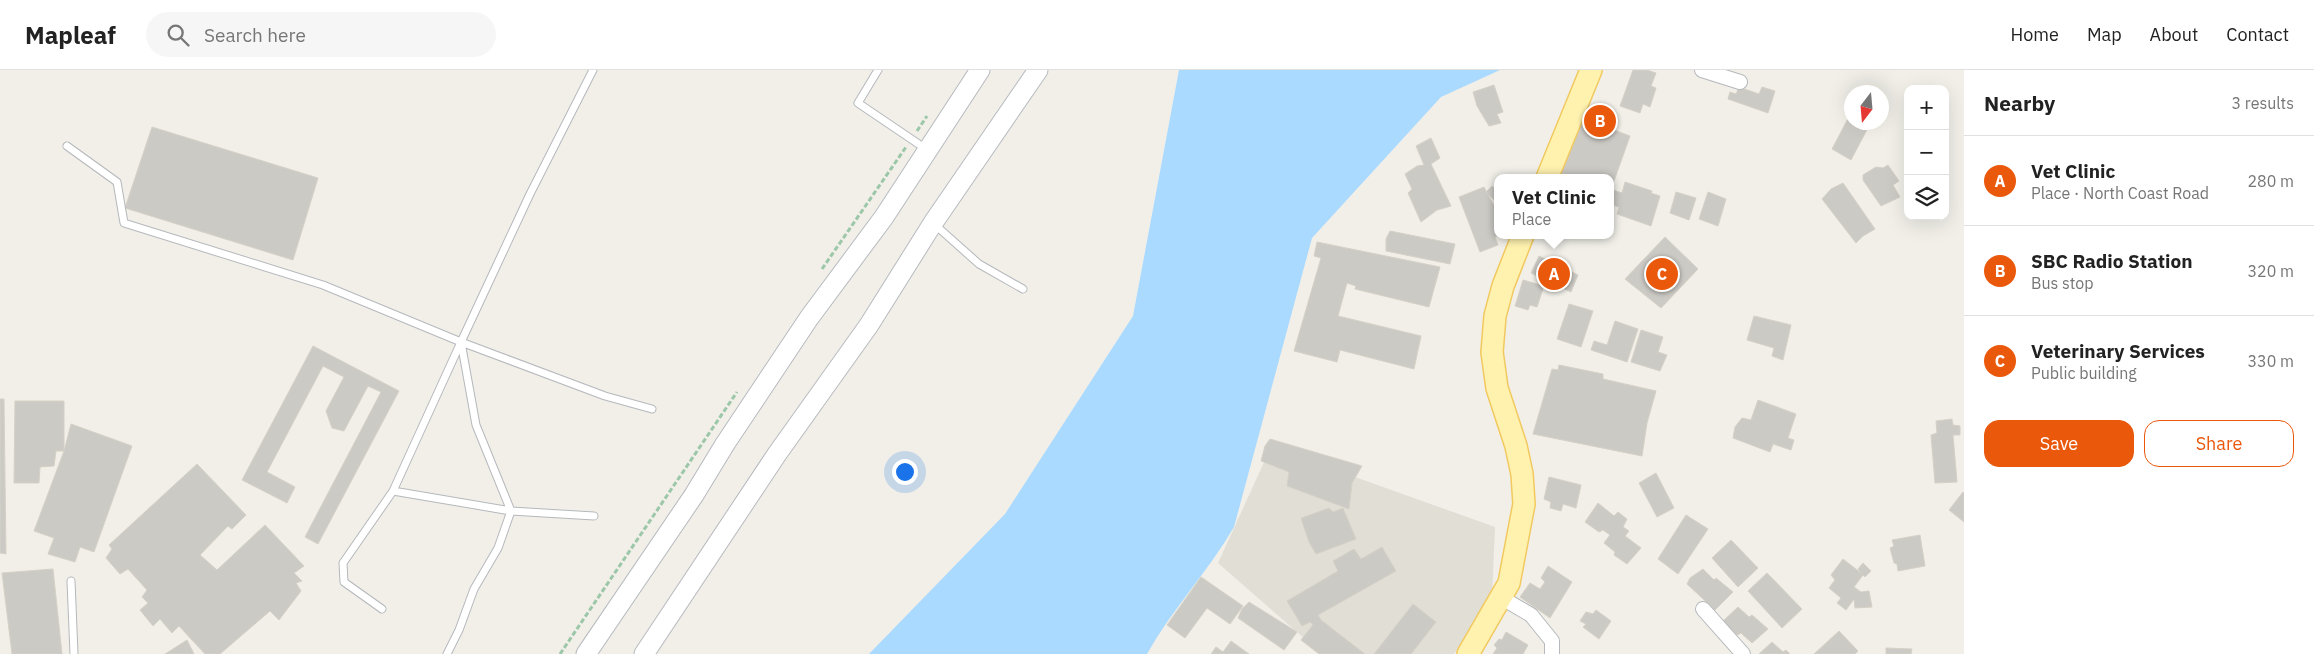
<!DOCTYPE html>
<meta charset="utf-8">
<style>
body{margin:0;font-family:"IBM Plex Sans",sans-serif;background:#f6f6f6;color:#222}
.controls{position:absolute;right:15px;top:15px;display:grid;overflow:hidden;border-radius:10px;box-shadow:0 5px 20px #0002}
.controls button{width:45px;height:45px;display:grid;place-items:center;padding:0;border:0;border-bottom:1px solid #e0e0e0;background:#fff;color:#222;font:25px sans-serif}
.compass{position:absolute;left:1844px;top:15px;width:45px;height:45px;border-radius:50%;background:#fff;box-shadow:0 5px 20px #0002;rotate:196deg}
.you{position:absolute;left:904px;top:401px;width:18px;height:18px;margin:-12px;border:4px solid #fff;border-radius:50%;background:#1a73e8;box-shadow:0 0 0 8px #1a73e833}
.badge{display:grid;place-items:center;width:32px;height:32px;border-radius:50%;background:#ea580c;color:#fff;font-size:16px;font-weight:700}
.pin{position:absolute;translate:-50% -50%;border:2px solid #fff;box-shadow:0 1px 5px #0006}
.popup{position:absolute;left:1494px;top:104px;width:120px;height:65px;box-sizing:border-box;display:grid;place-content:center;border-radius:10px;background:#fff;filter:drop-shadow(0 1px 4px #0005);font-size:16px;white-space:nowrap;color:#767676}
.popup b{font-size:19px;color:#222}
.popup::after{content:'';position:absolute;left:50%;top:100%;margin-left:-10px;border:10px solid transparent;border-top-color:#fff}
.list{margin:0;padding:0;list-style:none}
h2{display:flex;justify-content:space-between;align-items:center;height:65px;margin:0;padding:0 20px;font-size:21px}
h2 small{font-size:16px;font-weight:400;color:#767676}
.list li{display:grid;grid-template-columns:32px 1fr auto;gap:15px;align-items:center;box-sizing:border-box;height:90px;padding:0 20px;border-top:1px solid #e0e0e0}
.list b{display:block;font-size:19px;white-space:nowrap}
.list p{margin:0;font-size:16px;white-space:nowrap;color:#767676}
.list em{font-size:16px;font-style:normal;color:#767676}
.actions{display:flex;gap:10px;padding:15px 20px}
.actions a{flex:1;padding:11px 0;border:1px solid #ea580c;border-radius:15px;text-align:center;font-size:18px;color:#ea580c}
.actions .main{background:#ea580c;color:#fff}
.icon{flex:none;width:28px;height:28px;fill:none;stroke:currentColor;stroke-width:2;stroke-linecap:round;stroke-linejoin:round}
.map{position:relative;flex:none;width:1964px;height:584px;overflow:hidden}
header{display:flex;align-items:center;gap:30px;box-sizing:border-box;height:70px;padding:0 25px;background:#fff;border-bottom:1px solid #e0e0e0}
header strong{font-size:24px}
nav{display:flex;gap:28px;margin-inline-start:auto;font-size:18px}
.search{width:350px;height:45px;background:#f6f6f6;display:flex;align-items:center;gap:12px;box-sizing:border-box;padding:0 18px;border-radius:28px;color:#767676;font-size:19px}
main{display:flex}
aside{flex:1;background:#fff}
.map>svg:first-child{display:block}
.education{fill:#e1ded6}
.water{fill:#aadaff}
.building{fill:#cccac5;stroke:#d6d1c6}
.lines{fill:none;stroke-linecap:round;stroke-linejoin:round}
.lane-casing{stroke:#b5b8bc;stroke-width:9}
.street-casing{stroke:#b5b8bc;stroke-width:16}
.secondary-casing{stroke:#b6babf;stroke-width:21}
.primary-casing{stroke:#f2c960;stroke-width:24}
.path{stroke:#9cc7a9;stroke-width:3;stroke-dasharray:5 2.5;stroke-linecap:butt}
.lane{stroke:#fff;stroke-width:7}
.street{stroke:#fff;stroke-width:14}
.secondary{stroke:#fff;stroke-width:19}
.primary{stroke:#fff2af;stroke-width:21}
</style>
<header>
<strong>Mapleaf</strong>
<div class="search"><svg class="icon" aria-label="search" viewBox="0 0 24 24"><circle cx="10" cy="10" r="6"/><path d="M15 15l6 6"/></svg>Search here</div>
<nav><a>Home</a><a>Map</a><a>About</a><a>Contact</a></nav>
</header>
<main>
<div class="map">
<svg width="1964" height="584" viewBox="0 0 1964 584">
<rect width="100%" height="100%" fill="#f1efe8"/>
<path class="education" d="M 1271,377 L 1495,457 L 1492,528 L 1454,584 L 1322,584 L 1218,493 Z"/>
<path class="water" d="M 1179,0 L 1500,0 L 1441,27 L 1312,168 L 1234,457 C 1208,502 1172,539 1147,584 L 869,584 L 1005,444 L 1133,246 Z"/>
<path class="building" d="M 1633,0 L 1647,0 L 1656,3 L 1651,16 L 1656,18 L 1651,34 L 1650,37 L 1643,34 L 1640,43 L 1620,36 Z
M 1494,15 L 1503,42 L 1497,44 L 1501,53 L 1489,56 L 1477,36 L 1473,22 Z
M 1739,17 L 1759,24 L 1762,17 L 1775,21 L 1768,43 L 1728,29 L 1730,22 L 1736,24 Z
M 1852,41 L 1852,52 L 1871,52 L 1851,90 L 1832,79 Z
M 1577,46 L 1630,66 L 1614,111 L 1610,108 L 1573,108 L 1556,101 Z
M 152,57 L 318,108 L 293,190 L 125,138 Z
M 1431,68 L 1440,88 L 1431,94 L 1451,136 L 1437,140 L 1421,152 L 1408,123 L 1412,119 L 1405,104 L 1417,96 L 1424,95 L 1416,76 Z
M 1888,95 L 1899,111 L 1893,115 L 1900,127 L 1881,136 L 1863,110 L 1863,105 L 1876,97 L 1883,98 Z
M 1625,112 L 1652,121 L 1651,123 L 1660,126 L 1651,156 L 1617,144 L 1619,137 L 1610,134 L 1610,119 L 1622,123 Z
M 1843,113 L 1875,159 L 1863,166 L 1856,173 L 1822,129 L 1831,119 Z
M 1492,116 L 1498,121 L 1498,126 L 1494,130 L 1486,122 Z
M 1484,117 L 1498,143 L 1499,165 L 1495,167 L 1498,175 L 1480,182 L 1459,127 Z
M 1676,122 L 1696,128 L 1689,150 L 1670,143 Z
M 1708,122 L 1726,129 L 1718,156 L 1699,149 Z
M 1390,161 L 1455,174 L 1450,194 L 1386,181 L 1386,169 Z
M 1665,167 L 1698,199 L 1661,238 L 1625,209 Z
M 1317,172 L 1440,197 L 1429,237 L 1355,219 L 1356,216 L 1347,213 L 1338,246 L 1421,266 L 1414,299 L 1340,280 L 1337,292 L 1294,281 L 1321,188 L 1314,186 Z
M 1539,186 L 1578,205 L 1571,222 L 1531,203 Z
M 1523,210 L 1544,216 L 1537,237 L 1530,235 L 1528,240 L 1515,236 Z
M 1569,234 L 1593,241 L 1581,277 L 1557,269 Z
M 1754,246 L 1791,255 L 1783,290 L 1772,286 L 1774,278 L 1747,270 Z
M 1615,251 L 1638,259 L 1627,292 L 1591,280 L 1594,271 L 1607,275 Z
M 1641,260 L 1663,267 L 1658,282 L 1667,285 L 1660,301 L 1631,292 Z
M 313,276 L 399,321 L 318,474 L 305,467 L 381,322 L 368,316 L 344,361 L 332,358 L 326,341 L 344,307 L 323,296 L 267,402 L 295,417 L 287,433 L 242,410 Z
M 1559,295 L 1603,304 L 1603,309 L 1656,321 L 1647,353 L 1642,386 L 1533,364 L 1552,299 L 1558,300 Z
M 0,329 L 4,329 L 6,484 L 0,483 Z
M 1758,330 L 1796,344 L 1788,368 L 1794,370 L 1791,380 L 1773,374 L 1770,382 L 1733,368 L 1735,357 L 1742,348 L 1751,350 Z
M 15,331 L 64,331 L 64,381 L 56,381 L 54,396 L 40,397 L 39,413 L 14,413 Z
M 1952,349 L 1953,355 L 1960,356 L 1960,365 L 1953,365 L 1957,412 L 1935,413 L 1931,365 L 1937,363 L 1936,351 Z
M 71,354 L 132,376 L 94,482 L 80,477 L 75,492 L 48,484 L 54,468 L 34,461 L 64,381 Z
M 1270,369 L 1362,396 L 1352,413 L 1349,439 L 1287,416 L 1289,402 L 1261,391 L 1265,376 Z
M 197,394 L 246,445 L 232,459 L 228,456 L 200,485 L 217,500 L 265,455 L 304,496 L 294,503 L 302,511 L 296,513 L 301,521 L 279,550 L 270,541 L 220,584 L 205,584 L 179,556 L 172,563 L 160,549 L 153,556 L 140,540 L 148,533 L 142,527 L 147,520 L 128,499 L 120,504 L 106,488 L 112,479 L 109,475 Z
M 1656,403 L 1674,438 L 1657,447 L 1639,413 Z
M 1549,407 L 1581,415 L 1576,438 L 1563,434 L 1561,441 L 1550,438 L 1551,432 L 1544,429 Z
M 1963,422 L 1964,423 L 1964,452 L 1949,440 Z
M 1598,433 L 1614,446 L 1618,442 L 1627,449 L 1623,457 L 1629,461 L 1625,466 L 1641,478 L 1627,494 L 1614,485 L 1615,482 L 1604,473 L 1610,465 L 1603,460 L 1599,462 L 1585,452 Z
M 1329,438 L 1333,442 L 1343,438 L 1356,469 L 1316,484 L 1309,472 L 1301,448 Z
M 1686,445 L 1708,459 L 1678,504 L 1658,489 Z
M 1920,465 L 1925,496 L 1898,501 L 1897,494 L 1894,493 L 1890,478 L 1894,476 L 1892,470 Z
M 1731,470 L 1758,498 L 1738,517 L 1712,488 Z
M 1382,477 L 1396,501 L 1318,545 L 1321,550 L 1365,584 L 1319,584 L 1301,570 L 1313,555 L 1310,552 L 1302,556 L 1287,531 L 1338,501 L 1333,491 L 1354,479 L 1361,489 Z
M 1843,489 L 1861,503 L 1858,499 L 1863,493 L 1871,501 L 1865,507 L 1863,505 L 1854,517 L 1861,522 L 1869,521 L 1872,537 L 1855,538 L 1854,529 L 1846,540 L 1837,533 L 1841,528 L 1829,518 L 1835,510 L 1831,505 Z
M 1548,496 L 1572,512 L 1550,548 L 1520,527 L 1530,513 L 1540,519 L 1545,512 L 1541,508 Z
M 53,499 L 62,584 L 12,584 L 2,503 Z
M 1703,499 L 1714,510 L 1716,508 L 1733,522 L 1715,540 L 1687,514 L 1690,508 Z
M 1767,503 L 1802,539 L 1782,558 L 1748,521 Z
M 1201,507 L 1243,536 L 1230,554 L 1207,538 L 1185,568 L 1167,555 Z
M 1249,532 L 1297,562 L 1284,580 L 1238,548 L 1242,539 Z
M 1413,534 L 1436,552 L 1411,584 L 1374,584 Z
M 1738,537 L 1749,547 L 1752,545 L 1768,559 L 1752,573 L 1741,563 L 1737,565 L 1723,551 Z
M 1596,540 L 1611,551 L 1599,569 L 1583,557 L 1586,554 L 1580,551 L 1586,542 L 1593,544 Z
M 1839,561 L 1858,581 L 1855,584 L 1814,584 Z
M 1506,562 L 1528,575 L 1523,584 L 1493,584 L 1497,578 L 1494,575 L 1499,569 L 1502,570 Z
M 187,570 L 194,584 L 165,584 Z
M 1231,571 L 1249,584 L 1211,584 L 1216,577 L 1223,582 Z
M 1772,572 L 1783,582 L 1786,580 L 1790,584 L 1759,584 Z
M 1886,578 L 1912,579 L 1911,584 L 1886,584 Z"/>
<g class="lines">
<g class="lane-casing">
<path id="lane" d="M 593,0 L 530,124 L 461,272 L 605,326 L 652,339
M 878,0 L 858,33 L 926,79
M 67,76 L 117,112 L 124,153 L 323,215 L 461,272 L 476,355 L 511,441 L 594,446
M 933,153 L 979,194 L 1023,219
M 393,421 L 461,272
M 71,511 L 74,584
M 382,539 L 344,512 L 343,493 L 393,421 L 511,441 L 498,478 L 474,519 L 459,560 L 447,584"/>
</g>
<g class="street-casing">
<path id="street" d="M 1702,0 L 1740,12
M 1502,528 L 1531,545 L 1552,571 L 1552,584
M 1703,539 L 1743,584"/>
</g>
<g class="secondary-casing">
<path id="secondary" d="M 586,584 L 694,425 L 725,374 L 809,248 L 884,147 L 980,0
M 644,584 L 777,384 L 869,255 L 933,153 L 1038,0"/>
</g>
<g class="primary-casing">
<path id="primary" d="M 1547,108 L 1591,0
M 1468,584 L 1509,513 L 1524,434 L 1522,404 L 1516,376 L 1497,318 L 1492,282 L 1495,246 L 1503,216 L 1523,165"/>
</g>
<path class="path" d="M 917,61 L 927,46
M 822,199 L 906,77
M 560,584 L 737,322"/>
<use href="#lane" class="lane"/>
<use href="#street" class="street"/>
<use href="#secondary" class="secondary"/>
<use href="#primary" class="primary"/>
</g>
</svg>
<div class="controls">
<button>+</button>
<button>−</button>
<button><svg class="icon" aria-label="layers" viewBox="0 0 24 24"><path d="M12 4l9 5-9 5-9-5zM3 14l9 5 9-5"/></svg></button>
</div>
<svg class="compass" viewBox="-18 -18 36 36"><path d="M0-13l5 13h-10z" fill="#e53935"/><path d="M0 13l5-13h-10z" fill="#767676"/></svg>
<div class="you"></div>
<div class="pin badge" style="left:1554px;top:204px">A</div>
<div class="popup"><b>Vet Clinic</b>Place</div>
<div class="pin badge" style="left:1600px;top:51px">B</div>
<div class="pin badge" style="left:1662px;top:204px">C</div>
</div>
<aside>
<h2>Nearby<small>3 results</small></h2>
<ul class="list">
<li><span class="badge">A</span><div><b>Vet Clinic</b><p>Place · North Coast Road</p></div><em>280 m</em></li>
<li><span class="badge">B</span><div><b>SBC Radio Station</b><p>Bus stop</p></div><em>320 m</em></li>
<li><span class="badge">C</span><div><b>Veterinary Services</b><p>Public building</p></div><em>330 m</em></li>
</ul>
<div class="actions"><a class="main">Save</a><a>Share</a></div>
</aside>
</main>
